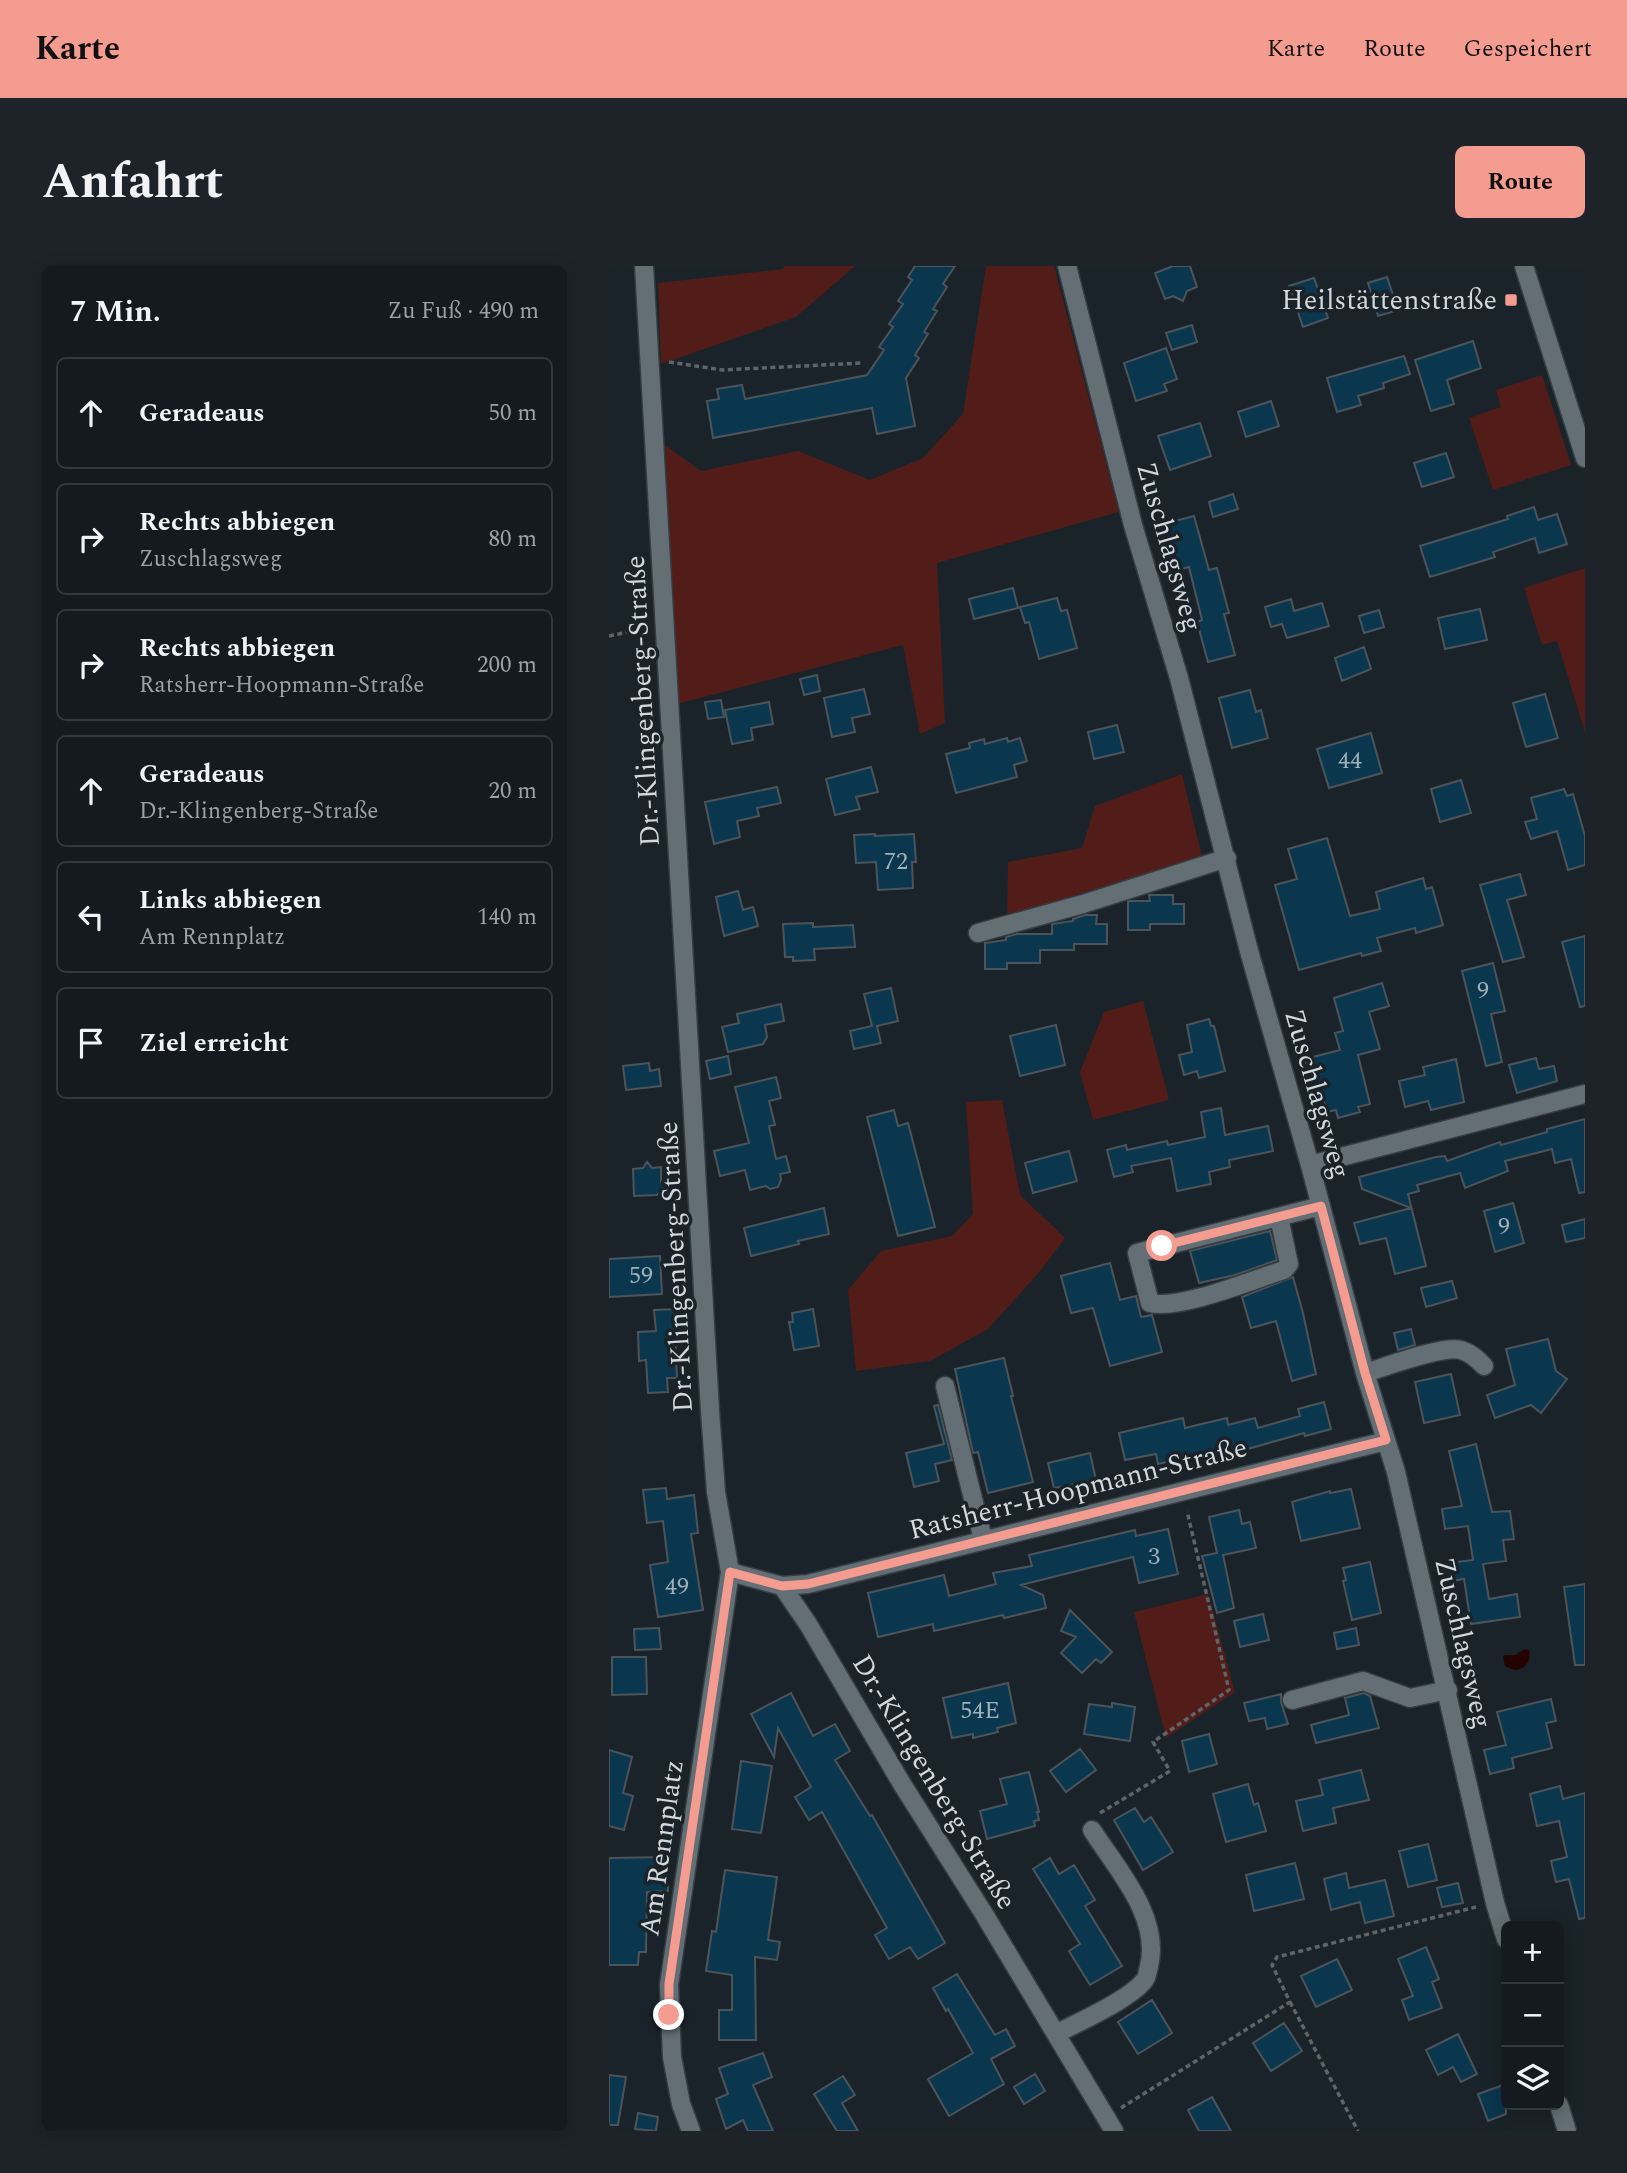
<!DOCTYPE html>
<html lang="de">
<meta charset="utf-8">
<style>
body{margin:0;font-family:Spectral,serif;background:#1d2328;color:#f1f3f6}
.controls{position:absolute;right:21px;bottom:21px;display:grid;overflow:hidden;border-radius:10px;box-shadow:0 4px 18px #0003}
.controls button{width:63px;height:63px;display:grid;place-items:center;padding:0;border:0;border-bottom:2px solid #33383d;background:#141a1f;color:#f1f3f6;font:35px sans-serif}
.stop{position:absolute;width:21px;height:21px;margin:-16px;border:5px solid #f59c91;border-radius:50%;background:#fff}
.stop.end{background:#f59c91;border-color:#fff;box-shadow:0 2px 7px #0008}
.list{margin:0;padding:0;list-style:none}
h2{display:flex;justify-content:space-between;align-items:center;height:91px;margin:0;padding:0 28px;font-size:30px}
h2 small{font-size:23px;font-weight:400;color:#9da1a4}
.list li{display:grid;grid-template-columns:46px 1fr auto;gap:21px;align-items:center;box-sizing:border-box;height:112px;margin:0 14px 14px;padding:0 14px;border:2px solid #33383d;border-radius:10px}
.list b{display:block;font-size:26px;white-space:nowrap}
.list p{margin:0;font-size:23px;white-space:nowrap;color:#9da1a4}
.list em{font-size:23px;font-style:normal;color:#9da1a4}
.icon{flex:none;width:38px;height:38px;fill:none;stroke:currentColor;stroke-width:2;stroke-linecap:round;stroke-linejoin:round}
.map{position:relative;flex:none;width:976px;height:1865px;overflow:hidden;border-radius:10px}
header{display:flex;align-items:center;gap:42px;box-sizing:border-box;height:98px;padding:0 35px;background:#f59c91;color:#111}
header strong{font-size:33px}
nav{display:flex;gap:38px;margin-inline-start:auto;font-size:24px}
.intro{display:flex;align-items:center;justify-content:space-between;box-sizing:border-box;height:168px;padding:0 42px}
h1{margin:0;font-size:49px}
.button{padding:18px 32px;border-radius:10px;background:#f59c91;color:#111;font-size:24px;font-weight:700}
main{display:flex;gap:42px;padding:0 42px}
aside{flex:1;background:#141a1f;border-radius:10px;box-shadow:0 4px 18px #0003}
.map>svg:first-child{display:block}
.green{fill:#521d18}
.water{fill:#250202}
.building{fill:#0a364e;stroke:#4b545b;stroke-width:2}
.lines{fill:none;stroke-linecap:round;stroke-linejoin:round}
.minor-casing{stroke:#363d42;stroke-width:21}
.path{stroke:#5d656b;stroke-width:3.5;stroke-dasharray:5 3.5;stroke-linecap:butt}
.minor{stroke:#636e75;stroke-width:18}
.route{stroke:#f59c91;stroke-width:9}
.poi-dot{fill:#f59c91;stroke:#1a2329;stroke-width:2.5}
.labels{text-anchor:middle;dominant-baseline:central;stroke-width:7;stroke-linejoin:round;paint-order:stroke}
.number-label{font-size:24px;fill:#a0b0b8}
.poi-label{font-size:28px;fill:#d2d8dc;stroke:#1a2329;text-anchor:end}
.street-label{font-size:28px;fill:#d2d8dc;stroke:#1a2329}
</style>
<header>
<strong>Karte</strong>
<nav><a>Karte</a><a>Route</a><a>Gespeichert</a></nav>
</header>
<div class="intro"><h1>Anfahrt</h1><a class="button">Route</a></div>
<main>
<aside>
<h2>7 Min.<small>Zu Fuß · 490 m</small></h2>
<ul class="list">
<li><svg class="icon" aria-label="ahead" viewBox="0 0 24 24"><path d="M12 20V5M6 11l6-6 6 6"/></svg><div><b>Geradeaus</b></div><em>50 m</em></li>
<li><svg class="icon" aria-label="right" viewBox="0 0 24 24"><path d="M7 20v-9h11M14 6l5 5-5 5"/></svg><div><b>Rechts abbiegen</b><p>Zuschlagsweg</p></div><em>80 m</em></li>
<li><svg class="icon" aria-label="right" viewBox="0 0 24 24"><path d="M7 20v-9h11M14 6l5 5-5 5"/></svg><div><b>Rechts abbiegen</b><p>Ratsherr-Hoopmann-Straße</p></div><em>200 m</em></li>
<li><svg class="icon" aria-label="ahead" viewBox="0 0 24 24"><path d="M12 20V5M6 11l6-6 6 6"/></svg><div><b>Geradeaus</b><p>Dr.-Klingenberg-Straße</p></div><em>20 m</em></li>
<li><svg class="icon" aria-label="left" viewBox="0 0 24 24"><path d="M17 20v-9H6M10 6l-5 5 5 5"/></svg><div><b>Links abbiegen</b><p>Am Rennplatz</p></div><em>140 m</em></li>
<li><svg class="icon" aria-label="arrive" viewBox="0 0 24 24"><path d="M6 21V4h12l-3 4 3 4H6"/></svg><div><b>Ziel erreicht</b></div></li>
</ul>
</aside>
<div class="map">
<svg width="976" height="1865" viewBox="0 0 976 1865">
<rect width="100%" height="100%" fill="#1a2329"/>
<path class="green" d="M 175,0 L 246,0 L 187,51 L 52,98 L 49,17 L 174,3 Z
M 377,0 L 445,0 L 510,246 L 328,297 L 336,457 L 311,468 L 294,379 L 68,438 L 56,179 L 92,205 L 189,185 L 261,214 L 314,192 L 354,148 Z
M 933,109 L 962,199 L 884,224 L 860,152 L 892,141 L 887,124 Z
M 976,302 L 976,466 L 948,375 L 933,379 L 915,322 Z
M 573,508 L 595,599 L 398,654 L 399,596 L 473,582 L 486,540 Z
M 534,735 L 560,834 L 484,854 L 471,806 L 495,746 Z
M 393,834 L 411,929 L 456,972 L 433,1003 L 379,1063 L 321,1095 L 247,1105 L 239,1024 L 272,985 L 343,970 L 364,948 L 357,836 Z
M 599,1328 L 626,1426 L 557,1472 L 525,1346 Z"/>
<path class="water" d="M 916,1383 L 920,1384 C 923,1395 916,1404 905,1404 L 896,1400 L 894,1391 L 896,1389 L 906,1389 Z"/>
<path class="building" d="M 306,0 L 346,0 L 334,18 L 338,21 L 324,43 L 328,45 L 315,66 L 319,68 L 306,89 L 310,92 L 297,112 L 306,160 L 268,168 L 263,142 L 104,172 L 98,135 L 110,133 L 108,123 L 133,119 L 136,133 L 258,109 L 275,84 L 270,81 L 284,61 L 280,58 L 294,38 L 289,35 L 303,14 L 299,11 Z
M 564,0 L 581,0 L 588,21 L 578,25 L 574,35 L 564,30 L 556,33 L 546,7 Z
M 778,11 L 789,44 L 769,50 L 759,17 Z
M 705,12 L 719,52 L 694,61 L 680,20 Z
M 583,59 L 588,76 L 563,84 L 557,67 Z
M 864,75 L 872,102 L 838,114 L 845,138 L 822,145 L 806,94 Z
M 557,82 L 568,113 L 555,118 L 558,125 L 527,135 L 515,97 Z
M 795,90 L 801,108 L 774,117 L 775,122 L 749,130 L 752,139 L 728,146 L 718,112 Z
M 662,135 L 670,160 L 637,171 L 629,146 Z
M 591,157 L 602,190 L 561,204 L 549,170 Z
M 837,187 L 845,211 L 813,221 L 805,197 Z
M 624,228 L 629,243 L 604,251 L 600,236 Z
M 925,241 L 929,254 L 948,248 L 958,278 L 930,287 L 926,272 L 884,286 L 886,291 L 821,311 L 811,280 L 899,253 L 898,250 Z
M 585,250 L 600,304 L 608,302 L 620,347 L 615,348 L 626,389 L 599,396 L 588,356 L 593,354 L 580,301 L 568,304 L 555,258 Z
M 404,322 L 409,342 L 365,353 L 360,333 Z
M 448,332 L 452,345 L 458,344 L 468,382 L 430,393 L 420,356 L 416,357 L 411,341 Z
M 682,333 L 685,345 L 713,337 L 720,360 L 678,372 L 673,358 L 662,361 L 656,341 Z
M 871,343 L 878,374 L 836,383 L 829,352 Z
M 770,344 L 775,361 L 755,367 L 750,350 Z
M 755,381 L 762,403 L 733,415 L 726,392 Z
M 208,409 L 211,425 L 195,429 L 191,413 Z
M 255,423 L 261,448 L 243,452 L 246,466 L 223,471 L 215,432 Z
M 641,424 L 647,446 L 652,444 L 659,472 L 623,482 L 610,432 Z
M 936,428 L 949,472 L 917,481 L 904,437 Z
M 112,434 L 115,451 L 99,453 L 96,436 Z
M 160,436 L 164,458 L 142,462 L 144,474 L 123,478 L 116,444 Z
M 508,459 L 515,486 L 485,493 L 479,466 Z
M 762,467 L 773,507 L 720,522 L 708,483 Z
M 398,472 L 399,476 L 411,472 L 418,495 L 405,499 L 408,511 L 347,527 L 337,488 L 361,482 L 360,477 L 375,473 L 376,478 Z
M 262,501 L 269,526 L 247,531 L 251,543 L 226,549 L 217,513 Z
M 852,514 L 862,547 L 831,556 L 822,523 Z
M 168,521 L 172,537 L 148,542 L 150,550 L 128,555 L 131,571 L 105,578 L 96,536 Z
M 955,523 L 958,530 L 964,528 L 976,570 L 976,599 L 959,604 L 948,565 L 922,573 L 916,556 L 928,553 L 922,532 Z
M 266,568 L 266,570 L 305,568 L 307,596 L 303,596 L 304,622 L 269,624 L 267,596 L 247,597 L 245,569 Z
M 718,572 L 741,650 L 771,643 L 767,626 L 814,612 L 817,623 L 823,621 L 834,659 L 807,667 L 806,662 L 768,672 L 772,685 L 753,690 L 752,687 L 690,704 L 666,619 L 688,613 L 679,583 Z
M 911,608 L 917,629 L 898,634 L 915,691 L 894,696 L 871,619 Z
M 129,625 L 134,644 L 144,641 L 149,660 L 115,670 L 107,631 Z
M 540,629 L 564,629 L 564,638 L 575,638 L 575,658 L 541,658 L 541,664 L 519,664 L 519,635 L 541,635 Z
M 476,649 L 488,649 L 487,658 L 498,658 L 498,678 L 465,678 L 465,684 L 431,684 L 431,697 L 398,697 L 398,703 L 376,703 L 376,677 L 397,674 L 397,671 L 408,668 L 443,668 L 443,658 L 464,655 L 464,653 Z
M 204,657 L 204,661 L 244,659 L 246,681 L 205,683 L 206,694 L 184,695 L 184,691 L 176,691 L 174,658 Z
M 976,670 L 976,740 L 971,741 L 953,676 Z
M 884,697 L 896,745 L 882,748 L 893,796 L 877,800 L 853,705 Z
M 773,717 L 780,740 L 760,746 L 771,783 L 749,789 L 761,838 L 749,841 L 751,846 L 729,852 L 727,844 L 718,846 L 713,828 L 702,831 L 697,812 L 701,811 L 696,793 L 731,784 L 726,767 L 734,765 L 725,732 Z
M 282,722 L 289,755 L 268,760 L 272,777 L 245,783 L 241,765 L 263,760 L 255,728 Z
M 172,738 L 175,755 L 156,759 L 158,771 L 154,778 L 119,786 L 113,761 L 130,757 L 128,748 Z
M 600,753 L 602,760 L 605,760 L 616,805 L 590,812 L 588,805 L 575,809 L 570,789 L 583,786 L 578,759 Z
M 447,759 L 456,799 L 411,810 L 401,770 Z
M 119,790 L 122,808 L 101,813 L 97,795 Z
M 927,792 L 930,803 L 945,800 L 948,815 L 908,827 L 900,799 Z
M 847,793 L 855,836 L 822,844 L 819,835 L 796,841 L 790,815 L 816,809 L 814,801 Z
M 40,797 L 41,805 L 50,803 L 52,820 L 17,824 L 14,800 Z
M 167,811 L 172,832 L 160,835 L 166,859 L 160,860 L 167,893 L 177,890 L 181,906 L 171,908 L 172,914 L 169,921 L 161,923 L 157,920 L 141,924 L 136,904 L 111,910 L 105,885 L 140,877 L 126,821 Z
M 612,842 L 616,869 L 659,860 L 664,885 L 620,894 L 621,901 L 600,906 L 602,918 L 568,925 L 562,892 L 522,900 L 524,906 L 505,911 L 498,884 L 517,879 L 518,884 L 558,875 L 559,879 L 596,871 L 592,846 Z
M 285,844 L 289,860 L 299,857 L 326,961 L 289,970 L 258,851 Z
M 976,853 L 976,926 L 970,927 L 962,893 L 946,897 L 943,883 L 896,895 L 899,905 L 856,922 L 851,907 L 808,919 L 810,925 L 799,928 L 817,1000 L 786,1008 L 777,972 L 751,978 L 745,957 L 802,942 L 753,923 L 750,911 L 827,891 L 836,890 L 838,895 L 891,876 L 892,879 L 938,866 L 938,863 Z
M 460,885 L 468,915 L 424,927 L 416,897 Z
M 38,896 L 43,902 L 52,901 L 52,916 L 58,920 L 48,929 L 25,930 L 24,903 L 34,902 Z
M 904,937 L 915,977 L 886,986 L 875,945 Z
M 215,942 L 220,968 L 189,975 L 190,978 L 142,990 L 135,962 Z
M 976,953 L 976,972 L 957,976 L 953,959 Z
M 661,965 L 668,994 L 626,1009 L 590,1017 L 581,985 Z
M 51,990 L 53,1028 L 0,1031 L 0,993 Z
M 501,997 L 511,1034 L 527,1030 L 532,1051 L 543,1049 L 553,1086 L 501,1100 L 484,1042 L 462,1047 L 452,1010 Z
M 684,1011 L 694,1047 L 707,1108 L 683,1115 L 667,1055 L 642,1062 L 633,1031 Z
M 843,1015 L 848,1032 L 817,1041 L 812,1022 Z
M 70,1043 L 71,1064 L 66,1064 L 68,1112 L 58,1112 L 59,1126 L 39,1127 L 37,1094 L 30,1095 L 29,1066 L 47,1065 L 45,1044 Z
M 204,1043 L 210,1080 L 185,1084 L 180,1056 L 184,1056 L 183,1047 Z
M 802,1063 L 806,1079 L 789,1084 L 785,1067 Z
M 939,1073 L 947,1105 L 958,1113 L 932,1147 L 922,1139 L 886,1152 L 878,1129 L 906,1119 L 897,1083 Z
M 395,1092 L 404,1130 L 402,1130 L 424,1216 L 379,1227 L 369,1186 L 364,1187 L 346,1103 Z
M 842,1108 L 851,1149 L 815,1157 L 806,1116 Z
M 715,1136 L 722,1163 L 696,1170 L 695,1167 L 614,1190 L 611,1188 L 584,1193 L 583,1190 L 549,1198 L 547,1188 L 516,1194 L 510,1167 L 574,1152 L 576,1162 L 618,1152 L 619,1159 L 646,1152 L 649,1162 L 691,1150 L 689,1143 Z
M 329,1139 L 343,1194 L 326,1198 L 330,1215 L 305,1221 L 297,1187 L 335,1178 L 325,1140 Z
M 867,1178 L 883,1246 L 901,1245 L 905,1273 L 894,1274 L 897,1295 L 874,1298 L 880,1333 L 908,1328 L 911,1351 L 862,1358 L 855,1313 L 843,1315 L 840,1297 L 864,1294 L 859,1260 L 836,1263 L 833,1243 L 853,1240 L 840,1185 Z
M 481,1187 L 487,1214 L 445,1222 L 439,1197 Z
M 57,1222 L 58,1233 L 85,1229 L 89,1267 L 82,1268 L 94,1344 L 49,1351 L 41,1299 L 59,1296 L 54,1255 L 38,1257 L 34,1224 Z
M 742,1223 L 751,1262 L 692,1275 L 683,1236 L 721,1225 L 721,1227 Z
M 630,1244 L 633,1258 L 641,1256 L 647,1282 L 614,1289 L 625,1342 L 608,1347 L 593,1290 L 608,1287 L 600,1251 Z
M 559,1263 L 569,1308 L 530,1317 L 524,1291 L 412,1319 L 434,1329 L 437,1342 L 395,1352 L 394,1349 L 325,1365 L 324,1358 L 269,1371 L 259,1327 L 335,1309 L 340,1330 L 387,1318 L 384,1307 L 423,1300 L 420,1289 L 526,1264 L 527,1270 Z
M 761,1296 L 772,1347 L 743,1354 L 734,1315 L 737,1314 L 734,1302 Z
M 976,1318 L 976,1399 L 966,1399 L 955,1321 Z
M 461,1344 L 503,1386 L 492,1397 L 487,1393 L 473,1407 L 452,1387 L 467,1371 L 452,1365 Z
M 654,1348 L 660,1374 L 631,1381 L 625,1355 Z
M 50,1362 L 52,1383 L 26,1384 L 25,1363 Z
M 747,1362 L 750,1379 L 728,1383 L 725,1367 Z
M 3,1391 L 37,1391 L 38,1428 L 3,1429 Z
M 399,1417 L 407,1457 L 388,1462 L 389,1466 L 364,1472 L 364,1468 L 343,1472 L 334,1432 Z
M 182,1427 L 204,1470 L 226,1458 L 241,1485 L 226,1494 L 261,1550 L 263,1549 L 336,1677 L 309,1693 L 301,1681 L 280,1693 L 266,1669 L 278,1662 L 213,1546 L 200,1554 L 186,1531 L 202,1521 L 169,1462 L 165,1491 L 142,1448 Z
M 755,1427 L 761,1430 L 770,1462 L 707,1477 L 702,1459 L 740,1449 L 736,1432 Z
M 672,1428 L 672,1436 L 679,1458 L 658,1463 L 656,1452 L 640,1455 L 635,1437 Z
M 942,1433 L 947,1455 L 937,1457 L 943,1482 L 903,1492 L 905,1502 L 881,1508 L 875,1484 L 897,1479 L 888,1446 Z
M 503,1437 L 526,1441 L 521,1475 L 475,1468 L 480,1438 L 503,1441 Z
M 600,1468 L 608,1498 L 580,1506 L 573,1475 Z
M 471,1483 L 487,1504 L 457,1526 L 441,1505 Z
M 0,1484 L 23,1491 L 14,1527 L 24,1530 L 15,1564 L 0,1560 Z
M 132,1495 L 163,1500 L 152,1567 L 123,1563 Z
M 752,1504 L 760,1534 L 724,1542 L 727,1557 L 694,1565 L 687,1535 L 714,1529 L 710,1514 Z
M 420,1506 L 430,1546 L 428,1546 L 430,1554 L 425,1555 L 426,1560 L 378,1573 L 371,1545 L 398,1538 L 391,1513 Z
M 639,1518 L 645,1539 L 649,1537 L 657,1565 L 617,1576 L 604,1528 Z
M 951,1520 L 954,1533 L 976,1527 L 976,1652 L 970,1653 L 960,1613 L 947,1616 L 942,1595 L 958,1591 L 950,1555 L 928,1560 L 921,1528 Z
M 526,1542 L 535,1556 L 542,1551 L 564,1586 L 534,1604 L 505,1554 Z
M 819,1578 L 828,1614 L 799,1621 L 790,1585 Z
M 59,1591 L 59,1625 L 38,1626 L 37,1686 L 30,1686 L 29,1699 L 0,1699 L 0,1592 Z
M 441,1592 L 450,1608 L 465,1599 L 486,1634 L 476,1640 L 513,1700 L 481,1719 L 460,1685 L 471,1678 L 424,1603 Z
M 686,1597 L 695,1633 L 645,1645 L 637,1609 Z
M 116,1604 L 168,1611 L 159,1674 L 171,1676 L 168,1694 L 146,1691 L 147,1774 L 110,1774 L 110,1744 L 123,1744 L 123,1709 L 97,1705 L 103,1665 L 107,1666 Z
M 737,1607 L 740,1622 L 776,1614 L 785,1650 L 756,1657 L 751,1636 L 722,1644 L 715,1613 Z
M 849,1617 L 854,1637 L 833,1641 L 828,1622 Z
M 817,1681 L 830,1713 L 823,1716 L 833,1742 L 800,1754 L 793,1734 L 804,1730 L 789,1693 Z
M 728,1693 L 743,1724 L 707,1741 L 692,1710 Z
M 348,1708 L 386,1769 L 397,1763 L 406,1780 L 382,1793 L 395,1818 L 340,1850 L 319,1813 L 364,1787 L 339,1743 L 337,1745 L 324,1722 Z
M 543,1734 L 563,1767 L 529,1788 L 509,1756 Z
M 675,1757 L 693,1785 L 662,1805 L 644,1777 Z
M 849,1768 L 868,1808 L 852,1816 L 844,1801 L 829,1809 L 817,1784 Z
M 154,1787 L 163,1811 L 144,1819 L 164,1865 L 139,1865 L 134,1854 L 117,1863 L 107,1833 L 119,1828 L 110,1802 Z
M 426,1808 L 436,1825 L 415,1838 L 405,1821 Z
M 0,1809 L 17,1811 L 9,1859 L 0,1859 Z
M 234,1810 L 246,1829 L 233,1837 L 249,1865 L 228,1865 L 205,1828 Z
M 897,1818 L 897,1848 L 879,1855 L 869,1828 Z
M 603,1831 L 622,1865 L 590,1865 L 579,1844 Z
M 29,1847 L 49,1851 L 47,1865 L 26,1863 Z"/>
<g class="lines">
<g class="minor-casing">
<path id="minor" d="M 35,0 L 101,1145 L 107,1226 L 121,1306 L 60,1719 L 63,1791 L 72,1838 L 82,1865
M 458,0 L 524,259 L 570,412 L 640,685 L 701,899 L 756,1107 L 787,1206 L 886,1637 L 897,1673
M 915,0 L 976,192
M 369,667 L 474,638 L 618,592
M 701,899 L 976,828
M 670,951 L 680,998 L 675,1004 C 643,1014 571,1044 541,1037 L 528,987 L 712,940
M 756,1107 C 776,1101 834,1079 852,1084 C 862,1087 868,1093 875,1100
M 336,1120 L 374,1273
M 121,1306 L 173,1320 L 199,1318 L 777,1175
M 173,1320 L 199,1358 L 293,1518 L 375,1648 L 505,1865
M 683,1434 L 754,1415 L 801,1432 L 839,1424
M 447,1768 C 471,1755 518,1735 535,1715 C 538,1712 539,1705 540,1700 C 552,1651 508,1603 483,1564
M 950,1839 L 958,1865"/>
</g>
<path class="path" d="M 60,96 L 113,104 L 253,97
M 0,370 L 39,362
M 491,1547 L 561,1505 L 544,1476 L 620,1424 L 578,1245
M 681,1736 L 749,1865
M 512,1842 L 681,1736 L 663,1699 L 668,1691 L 867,1641"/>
<use href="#minor" class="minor"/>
</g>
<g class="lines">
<path class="route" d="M 60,1749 L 60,1718 L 121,1306 L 173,1320 L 199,1318 L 777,1174 L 756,1107 L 712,940 L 553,980"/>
</g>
<rect class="poi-dot" x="895" y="27" width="14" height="14" rx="3.5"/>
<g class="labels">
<g class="number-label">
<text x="741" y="495">44</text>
<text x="287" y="596">72</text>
<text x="874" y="725">9</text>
<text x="895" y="961">9</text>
<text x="32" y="1010">59</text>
<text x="545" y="1291">3</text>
<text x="68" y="1321">49</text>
<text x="371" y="1445">54E</text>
</g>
<g class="poi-label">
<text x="888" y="34">Heilstättenstraße</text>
</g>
<g class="street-label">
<text transform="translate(560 281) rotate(74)">Zuschlagsweg</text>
<text transform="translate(34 435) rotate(-93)">Dr.-Klingenberg-Straße</text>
<text transform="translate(708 828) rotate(74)">Zuschlagsweg</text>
<text transform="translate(67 1001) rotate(-93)">Dr.-Klingenberg-Straße</text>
<text transform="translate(469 1223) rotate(-14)">Ratsherr-Hoopmann-Straße</text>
<text transform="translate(854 1377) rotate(77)">Zuschlagsweg</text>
<text transform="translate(325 1516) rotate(59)">Dr.-Klingenberg-Straße</text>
<text transform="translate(53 1582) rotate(-82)">Am Rennplatz</text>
</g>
</g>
</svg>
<div class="controls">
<button>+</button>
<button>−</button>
<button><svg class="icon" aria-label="layers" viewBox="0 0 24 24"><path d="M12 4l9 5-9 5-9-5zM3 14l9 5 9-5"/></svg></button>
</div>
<div class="stop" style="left:553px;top:980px"></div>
<div class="stop end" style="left:60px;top:1749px"></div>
</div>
</main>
